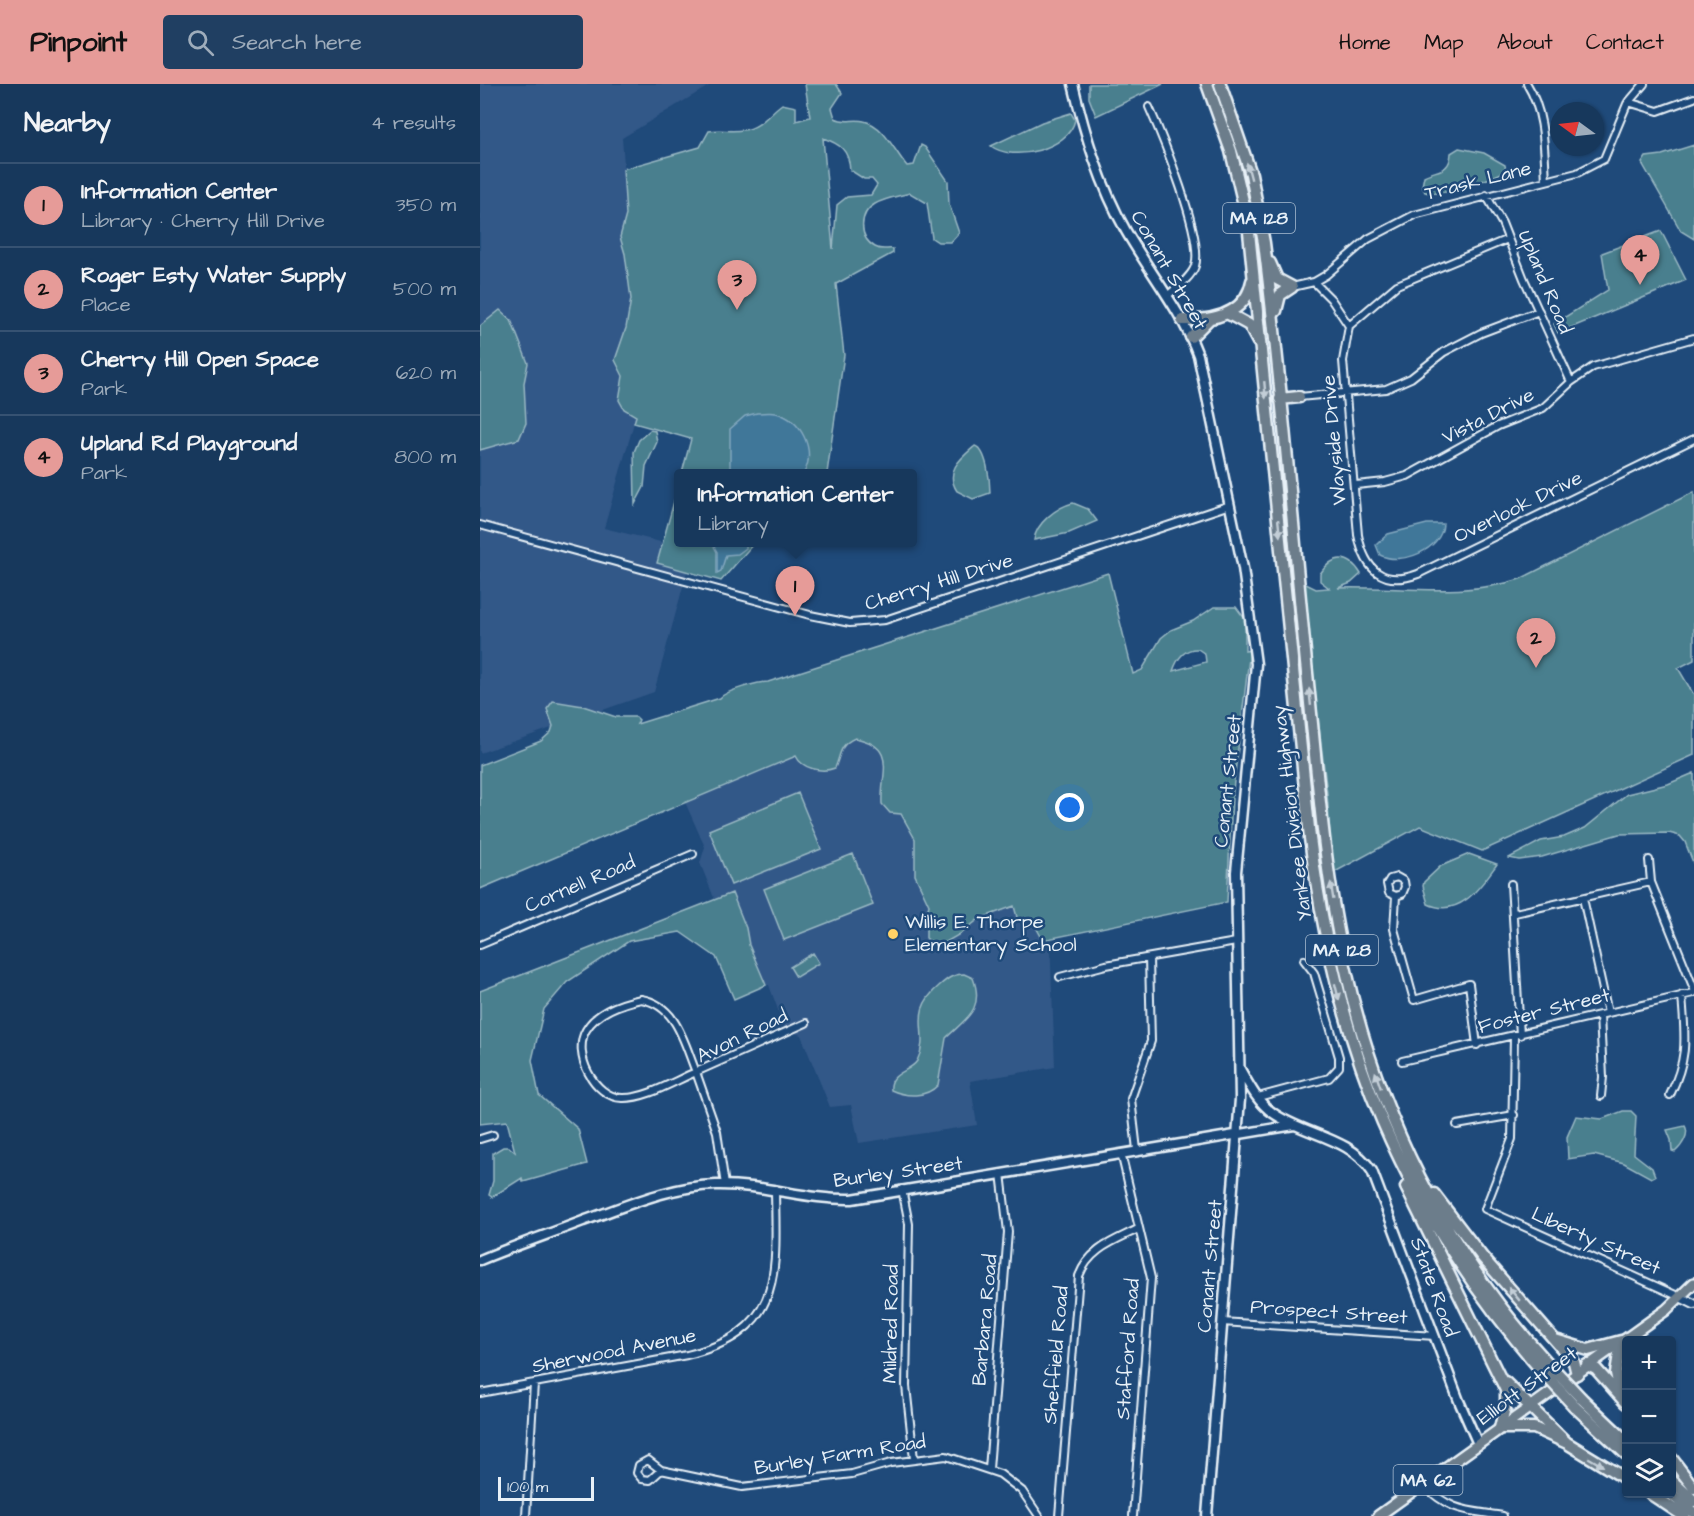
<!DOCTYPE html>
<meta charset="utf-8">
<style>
body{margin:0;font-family:"Architects Daughter",sans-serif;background:#203f62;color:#f1f3f6}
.controls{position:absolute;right:18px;bottom:18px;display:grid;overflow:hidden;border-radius:6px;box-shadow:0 2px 4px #0004}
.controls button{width:54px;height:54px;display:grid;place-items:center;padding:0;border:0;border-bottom:2px solid #365272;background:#17385c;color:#f1f3f6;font:30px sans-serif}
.compass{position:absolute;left:1070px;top:18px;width:54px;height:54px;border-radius:50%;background:#17385c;box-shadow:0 2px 4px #0004;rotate:285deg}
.scale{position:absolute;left:18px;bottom:15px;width:96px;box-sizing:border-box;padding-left:6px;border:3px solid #e8f1f8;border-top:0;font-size:16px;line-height:21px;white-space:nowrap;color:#e8f1f8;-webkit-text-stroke:4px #1f4a7a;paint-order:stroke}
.you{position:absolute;left:590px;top:724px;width:21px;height:21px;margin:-15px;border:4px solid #fff;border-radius:50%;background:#1a73e8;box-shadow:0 0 0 9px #1a73e833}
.badge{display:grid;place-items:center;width:39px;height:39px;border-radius:50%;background:#e69b98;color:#111;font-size:20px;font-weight:700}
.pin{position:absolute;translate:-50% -50px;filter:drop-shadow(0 2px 3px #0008)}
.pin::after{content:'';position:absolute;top:32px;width:21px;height:18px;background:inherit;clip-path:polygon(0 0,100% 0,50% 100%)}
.popup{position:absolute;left:194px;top:385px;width:243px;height:78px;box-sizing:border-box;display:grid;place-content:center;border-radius:6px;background:#17385c;filter:drop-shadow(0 2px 4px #0005);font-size:20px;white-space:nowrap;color:#9eacbb}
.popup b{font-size:22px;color:#f1f3f6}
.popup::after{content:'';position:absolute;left:50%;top:100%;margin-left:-12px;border:12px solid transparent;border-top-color:#17385c}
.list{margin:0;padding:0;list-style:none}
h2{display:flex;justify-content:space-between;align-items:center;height:78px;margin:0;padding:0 24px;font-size:26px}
h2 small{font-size:20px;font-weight:400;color:#9eacbb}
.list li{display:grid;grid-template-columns:39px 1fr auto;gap:18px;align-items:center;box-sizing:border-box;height:84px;padding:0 24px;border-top:2px solid #365272}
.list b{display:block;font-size:22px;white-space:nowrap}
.list p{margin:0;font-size:20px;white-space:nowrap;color:#9eacbb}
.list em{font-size:20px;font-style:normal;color:#9eacbb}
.icon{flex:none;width:33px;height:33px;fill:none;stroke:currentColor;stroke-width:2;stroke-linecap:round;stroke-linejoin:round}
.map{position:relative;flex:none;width:1214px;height:1432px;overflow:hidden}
header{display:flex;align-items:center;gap:36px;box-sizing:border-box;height:84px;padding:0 30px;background:#e69b98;color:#111}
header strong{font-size:28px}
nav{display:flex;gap:33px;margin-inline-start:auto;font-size:21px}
.search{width:420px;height:54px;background:#203f62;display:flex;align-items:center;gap:15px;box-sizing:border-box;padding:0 21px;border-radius:6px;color:#9eacbb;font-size:22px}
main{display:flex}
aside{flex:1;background:#17385c}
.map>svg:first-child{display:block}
.built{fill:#335888}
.green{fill:#4a7f8e;stroke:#99b8c3;stroke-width:1.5;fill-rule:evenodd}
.water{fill:#3f7799;stroke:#83a8bf;stroke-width:1.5}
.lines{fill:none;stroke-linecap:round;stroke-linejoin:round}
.minor-casing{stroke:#e8f1f8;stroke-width:10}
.tertiary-casing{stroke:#e8f1f8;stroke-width:12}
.secondary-casing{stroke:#e8f1f8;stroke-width:13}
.primary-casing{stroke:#e8f1f8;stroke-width:14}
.motorway-casing{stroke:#e8f1f8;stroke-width:15}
.minor{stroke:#1f4a7a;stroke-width:6}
.tertiary{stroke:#1f4a7a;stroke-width:8}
.secondary{stroke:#1f4a7a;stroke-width:8}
.primary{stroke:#6c7d8b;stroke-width:9}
.motorway{stroke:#6c7d8b;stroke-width:10}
.motorway-bridge-casing{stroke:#e8f1f8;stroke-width:15;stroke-linecap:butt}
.motorway-bridge{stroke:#6c7d8b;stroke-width:10}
.oneway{fill:#c3ced7}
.poi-dot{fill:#ffd166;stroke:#1f4a7a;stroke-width:2}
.labels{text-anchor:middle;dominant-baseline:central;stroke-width:5;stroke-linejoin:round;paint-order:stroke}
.shield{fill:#1f4a7a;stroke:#acbfd2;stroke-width:1.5}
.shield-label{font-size:18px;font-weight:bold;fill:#e8f1f8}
.street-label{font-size:20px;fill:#e8f1f8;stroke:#1f4a7a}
.poi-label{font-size:20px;fill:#e8f1f8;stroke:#1f4a7a;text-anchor:start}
</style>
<header>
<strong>Pinpoint</strong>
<div class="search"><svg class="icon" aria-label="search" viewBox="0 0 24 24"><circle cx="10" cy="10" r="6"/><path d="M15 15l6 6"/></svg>Search here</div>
<nav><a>Home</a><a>Map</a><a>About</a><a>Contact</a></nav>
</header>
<main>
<aside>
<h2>Nearby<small>4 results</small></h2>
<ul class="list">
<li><span class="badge">1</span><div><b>Information Center</b><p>Library · Cherry Hill Drive</p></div><em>350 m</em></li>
<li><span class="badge">2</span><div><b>Roger Esty Water Supply</b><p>Place</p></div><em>500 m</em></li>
<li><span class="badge">3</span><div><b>Cherry Hill Open Space</b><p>Park</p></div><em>620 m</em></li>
<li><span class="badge">4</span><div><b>Upland Rd Playground</b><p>Park</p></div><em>800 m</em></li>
</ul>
</aside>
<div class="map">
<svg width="1214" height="1432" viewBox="0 0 1214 1432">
<rect width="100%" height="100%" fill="#1f4a7a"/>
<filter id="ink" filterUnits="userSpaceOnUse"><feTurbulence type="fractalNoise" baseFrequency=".0167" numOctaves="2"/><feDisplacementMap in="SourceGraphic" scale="12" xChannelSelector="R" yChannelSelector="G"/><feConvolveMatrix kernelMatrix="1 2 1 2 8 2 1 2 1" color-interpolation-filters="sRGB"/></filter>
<g filter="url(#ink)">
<path class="built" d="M 0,0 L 232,0 L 142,54 L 160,296 L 156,332 L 124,444 L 213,466 L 174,608 L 0,669 Z
M 375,648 L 436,677 L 518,757 L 538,836 L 551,833 L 563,856 L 570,855 L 575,983 L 490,997 L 497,1041 L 379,1059 L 371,1021 L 350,1023 L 321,951 L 305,945 L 289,901 L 286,901 L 267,859 L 252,809 L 235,816 L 220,779 L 225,763 L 205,718 Z"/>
<path class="green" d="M 325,0 L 356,0 L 362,9 L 352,24 L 355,34 C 366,40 373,34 384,37 C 404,41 415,68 427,82 L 434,81 L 441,61 L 445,63 L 468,97 L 469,120 L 479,149 L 471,158 L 458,158 L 452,154 L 447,119 L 430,109 C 419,112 405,114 395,120 C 378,130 379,154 395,163 C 402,167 407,164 413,165 L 413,169 L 356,200 L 364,271 L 347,389 L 202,389 L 211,355 L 154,339 L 156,332 L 144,325 L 139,316 L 143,292 L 135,276 L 146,244 L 151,215 L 145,170 L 140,153 L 146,131 L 143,85 L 220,63 L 229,47 C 241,45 251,48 263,46 C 280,45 289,29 302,20 L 316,23 L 316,37 L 330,33 ZM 343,54 C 360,60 369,66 370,86 L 384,95 L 392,95 L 397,101 L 391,111 L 367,113 L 357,121 L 353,165 Z
M 609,0 L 683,0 L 616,32 L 609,14 Z
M 591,29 L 595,36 C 589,65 533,79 511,62 L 562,38 Z
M 1214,61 L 1214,155 L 1201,147 L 1162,79 L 1166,73 L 1182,71 Z
M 979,64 L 1004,69 L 1025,81 L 1026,87 C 1006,96 965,114 945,108 L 942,102 L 944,92 C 957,85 970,89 971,69 Z
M 1181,147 L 1206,196 L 1078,249 L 1074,240 L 1128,206 L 1122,169 Z
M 20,226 L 31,236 L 48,279 L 44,299 L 46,339 L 39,355 L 0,366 L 0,242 Z
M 170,346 L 175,347 L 177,358 L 166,382 L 164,403 L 155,420 L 154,368 L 159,356 Z
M 495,362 C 507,366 510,397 510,409 L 493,415 L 477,407 C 464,387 481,374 495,362 Z
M 198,403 L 198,458 L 274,459 L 241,497 L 177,479 Z
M 1214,408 L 1214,576 L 1198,584 L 1214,611 L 1214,671 L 1002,767 L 940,742 L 853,789 L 847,710 L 822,498 L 836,505 L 849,504 L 840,497 L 840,490 C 853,470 869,470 881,490 L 871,499 L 858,504 C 918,502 983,514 1040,495 Z
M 593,419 L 608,425 L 617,437 L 589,449 L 554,456 C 556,439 577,423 593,419 Z
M 628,489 L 653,590 L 662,586 L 681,554 L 691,546 L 713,537 L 734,523 L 756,523 L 765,535 L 765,567 L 770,566 L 752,714 L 747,818 L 563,856 L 551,834 L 538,837 L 534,822 L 499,835 L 480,850 L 461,861 L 452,859 L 446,854 L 446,832 L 449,821 L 435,791 L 435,755 L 421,730 L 410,729 L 402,720 C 400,690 419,663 375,654 C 359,661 361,670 355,684 C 342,689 322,685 316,672 L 0,805 L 0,681 L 61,657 L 71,648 L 73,642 L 67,625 L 73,617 L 103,622 L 136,633 L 156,633 L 159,636 L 157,640 L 240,614 C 245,607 278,598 288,598 ZM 718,565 L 725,570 L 726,578 L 693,587 C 697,575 704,564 718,565 Z
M 1214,689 L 1214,781 L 1205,758 L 1200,752 L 1189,749 L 1139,750 L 1062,773 L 1039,776 L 1029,774 L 1061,757 L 1084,753 L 1105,744 L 1147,710 L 1188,700 Z
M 318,709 L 341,765 L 251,801 L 229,746 Z
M 373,770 L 393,821 L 304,856 L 284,805 Z
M 989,770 L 1017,780 C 1001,802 980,835 948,820 L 943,802 L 944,798 L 961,782 Z
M 252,809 L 266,844 L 269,861 L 286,901 L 254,915 L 236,873 L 200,848 L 149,857 L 87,898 L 64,925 L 52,976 L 59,1011 L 98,1045 L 107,1080 L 43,1098 L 42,1094 L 12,1113 L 9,1111 L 13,1097 L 13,1069 L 23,1063 L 29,1063 L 35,1068 L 27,1037 L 0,1040 L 0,907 Z
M 333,869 L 339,879 L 316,893 L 310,883 Z
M 484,890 L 493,894 C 505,926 485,935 466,954 L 458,1001 C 446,1014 426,1013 411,1006 C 409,988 430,988 437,977 C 452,947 425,931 460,901 C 467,895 473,890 484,890 Z
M 1143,1027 L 1151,1027 L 1156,1032 L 1154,1070 L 1172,1084 L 1175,1092 L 1171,1094 L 1144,1079 L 1114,1071 L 1088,1075 L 1087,1053 L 1096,1032 L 1122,1035 Z
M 1205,1042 C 1210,1050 1202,1062 1195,1068 L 1192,1067 L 1191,1056 L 1187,1046 Z"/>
<path class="water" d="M 277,329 C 283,329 290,328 296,329 C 322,336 336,366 324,389 L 250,389 L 250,345 L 265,332 Z
M 947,440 L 963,440 C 962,466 921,482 900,471 L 896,461 L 908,450 Z
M 232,459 L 266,459 L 266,464 L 258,470 L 246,471 L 241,487 L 237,489 L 237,468 Z"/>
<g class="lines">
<g class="minor-casing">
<path id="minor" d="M 1047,0 C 1065,29 1064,63 1066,97
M 1148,18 L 1178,27 L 1214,14
M 669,23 C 682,52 724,154 715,182 C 711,194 696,204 687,212
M 1006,111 L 1022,139 L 1044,195 L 1091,298
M 834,198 L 851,215 L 869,242 L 863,277 L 878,451 C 885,486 903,503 938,490 L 1214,355
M 812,203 L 834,198 L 846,191 L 888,155 L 934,131 L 1097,89 L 1124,75 L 1147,20 L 1164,0
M 869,242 L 917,201 L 1028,155
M 819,313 L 906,305 L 931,294 L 964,268 L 1001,249 L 1059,227
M 876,401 L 905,398 L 927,392 L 1018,342 L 1063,324 L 1091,298 L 1113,283 L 1214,254
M 0,441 L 330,531 L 370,539 L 405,536 L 750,421
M 1169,776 L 1171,798 L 1214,905
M 1031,800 L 1040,951
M 916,812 L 909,809 L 907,800 L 910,795 L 917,793 L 924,797 L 925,803 L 922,810 L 916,812 L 914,845 L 934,916 L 989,900 L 997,961
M 1103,814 L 1128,929
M 1035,829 L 1171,798
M 0,861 L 213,770
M 580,893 L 626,881 L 756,858
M 161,915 C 197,921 204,959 216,988 C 194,997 166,1015 142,1014 C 114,1013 92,970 106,946 C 116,928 142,919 161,915 Z
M 1120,931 L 1123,993 L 1121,1012
M 1034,953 L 1032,1055 L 1005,1125 L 1200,1213
M 922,977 L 1214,909
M 1190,1011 C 1209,972 1205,953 1202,911
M 778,1013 L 849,994 L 859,983 L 859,973 L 834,889 L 824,876
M 977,1041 L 1034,1031
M 0,1055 L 13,1051
M 657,1066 L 651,1015 L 671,957 L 669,874
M 641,1069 L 671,1194 L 653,1432
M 245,1101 L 237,1048 L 216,988 L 326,939
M 422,1105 L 429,1140 L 426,1302 L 434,1375
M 742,1238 L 955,1252
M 0,1309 L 207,1271 C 305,1247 296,1188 295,1105
M 509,1385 L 528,1148 L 521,1089
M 181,1386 L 170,1396 L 162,1395 L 157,1389 L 159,1381 L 168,1376 L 181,1386 L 262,1403 L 372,1390 L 411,1379 L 466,1372 L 520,1390 L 542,1407 L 559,1432
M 942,1400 C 971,1428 985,1426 1023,1432
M 46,1432 L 54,1299
M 579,1432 L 599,1192 C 609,1165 634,1157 658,1145"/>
</g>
<g class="tertiary-casing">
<path id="tertiary" d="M 1200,1213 L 1214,1220"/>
</g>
<g class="secondary-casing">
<path id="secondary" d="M 593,0 C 605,51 620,101 646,147 C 670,189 701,226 718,271 L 763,484 L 776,580 L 756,788 L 760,1015 L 727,1432
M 760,985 C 769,1001 778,1019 793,1029 C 824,1051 870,1053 892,1087 L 979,1317 L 998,1360
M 0,1176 C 34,1162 69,1150 103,1137 C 146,1122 190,1102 236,1101 C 285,1100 325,1116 372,1115 L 814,1041"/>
</g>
<g class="primary-casing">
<path id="primary" d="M 898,1432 L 1186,1226 L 1214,1199"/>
</g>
<g class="motorway-casing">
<path id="motorway" d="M 727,0 L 751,67 L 768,138 L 830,754 C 857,967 920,1121 1060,1285
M 740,0 L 771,90 L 784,159 C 802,302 813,446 827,589 C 837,687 844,786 865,882 C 897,1030 965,1166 1067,1278
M 790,179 L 797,195 L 812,203
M 796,227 L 800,211 L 812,203
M 747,229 L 769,241 L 778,258
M 702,236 C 731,237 766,231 772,197
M 711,253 L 729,235
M 800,315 L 819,313
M 926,1103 L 1026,1306 L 1026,1319 L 1020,1344 L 1054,1344 L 1087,1359
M 954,1110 L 1003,1174 L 1094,1278 L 1097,1290
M 1075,1256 L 1108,1266 L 1141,1257 L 1136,1289 L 1141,1312
M 1107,1281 L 1116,1285 L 1146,1319
M 1025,1298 L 1087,1359 L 1146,1395
M 1101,1314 L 1146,1357
M 1094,1322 L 1146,1370
M 1192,1375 L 1214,1404
M 1192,1397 L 1214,1417
M 1171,1410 L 1204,1432
M 1191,1410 L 1214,1429"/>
</g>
<use href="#minor" class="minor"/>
<use href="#tertiary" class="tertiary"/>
<use href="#secondary" class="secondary"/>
<use href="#primary" class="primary"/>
<use href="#motorway" class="motorway"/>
<g class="motorway-bridge-casing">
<path id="motorway-bridge" d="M 1067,1278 L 1101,1314
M 1060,1285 L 1094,1322"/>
</g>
<use href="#motorway-bridge" class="motorway-bridge"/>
</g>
<defs><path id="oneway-solid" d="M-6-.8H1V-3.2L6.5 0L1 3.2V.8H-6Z" transform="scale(1.5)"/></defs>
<g class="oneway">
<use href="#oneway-solid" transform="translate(769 87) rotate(-105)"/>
<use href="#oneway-solid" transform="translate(785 306) rotate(85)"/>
<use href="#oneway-solid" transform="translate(799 444) rotate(84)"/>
<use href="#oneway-solid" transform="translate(830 613) rotate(-96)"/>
<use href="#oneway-solid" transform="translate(852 807) rotate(-99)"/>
<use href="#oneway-solid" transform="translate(857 908) rotate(76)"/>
<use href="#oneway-solid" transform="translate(898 996) rotate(-109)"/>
<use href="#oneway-solid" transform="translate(1034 1210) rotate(-130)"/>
<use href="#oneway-solid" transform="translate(1116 1378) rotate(30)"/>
</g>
</g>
<circle class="poi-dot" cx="413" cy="850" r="6"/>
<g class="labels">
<g class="shield">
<rect x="743" y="119" width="72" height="30" rx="4.5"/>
<rect x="826" y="851" width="72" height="30" rx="4.5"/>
<rect x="913.5" y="1381" width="69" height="30" rx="4.5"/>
</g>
<g class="shield-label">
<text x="779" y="134">MA 128</text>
<text x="862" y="866">MA 128</text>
<text x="948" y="1396">MA 62</text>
</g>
<g class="street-label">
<text transform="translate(998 97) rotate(-14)">Trask Lane</text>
<text transform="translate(689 186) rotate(60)">Conant Street</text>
<text transform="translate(1065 198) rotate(67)">Upland Road</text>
<text transform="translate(1008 332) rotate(-27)">Vista Drive</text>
<text transform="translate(854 356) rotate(-95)">Wayside Drive</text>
<text transform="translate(1038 423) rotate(-26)">Overlook Drive</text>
<text transform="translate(459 498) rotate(-17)">Cherry Hill Drive</text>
<text transform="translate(748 697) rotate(-84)">Conant Street</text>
<text transform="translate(812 729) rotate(-97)">Yankee Division Highway</text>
<text transform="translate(100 800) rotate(-23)">Cornell Road</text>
<text transform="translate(1064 927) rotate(-14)">Foster Street</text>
<text transform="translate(262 952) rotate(-26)">Avon Road</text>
<text transform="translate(418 1088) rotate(-8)">Burley Street</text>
<text transform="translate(1116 1157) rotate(24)">Liberty Street</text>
<text transform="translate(730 1182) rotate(-85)">Conant Street</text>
<text transform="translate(954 1203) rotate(70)">State Road</text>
<text transform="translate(849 1228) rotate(4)">Prospect Street</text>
<text transform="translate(505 1236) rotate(-85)">Barbara Road</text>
<text transform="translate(411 1240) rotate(-89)">Mildred Road</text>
<text transform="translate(648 1265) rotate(-86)">Stafford Road</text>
<text transform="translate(134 1267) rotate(-11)">Sherwood Avenue</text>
<text transform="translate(576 1271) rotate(-85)">Sheffield Road</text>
<text transform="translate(1047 1302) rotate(-36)">Elliott Street</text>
<text transform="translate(360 1371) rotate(-9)">Burley Farm Road</text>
</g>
<g class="poi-label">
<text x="425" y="838">Willis E. Thorpe<tspan x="425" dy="23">Elementary School</tspan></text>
</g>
</g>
</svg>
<div class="controls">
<button>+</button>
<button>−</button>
<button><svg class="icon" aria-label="layers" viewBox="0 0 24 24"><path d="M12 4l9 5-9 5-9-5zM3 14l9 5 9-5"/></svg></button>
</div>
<svg class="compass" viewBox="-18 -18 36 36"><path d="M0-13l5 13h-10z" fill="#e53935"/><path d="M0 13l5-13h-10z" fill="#9eacbb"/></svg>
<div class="scale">100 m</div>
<div class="you"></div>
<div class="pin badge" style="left:315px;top:532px">1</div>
<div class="popup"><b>Information Center</b>Library</div>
<div class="pin badge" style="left:1056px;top:584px">2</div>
<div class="pin badge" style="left:257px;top:226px">3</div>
<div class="pin badge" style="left:1160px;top:201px">4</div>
</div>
</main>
